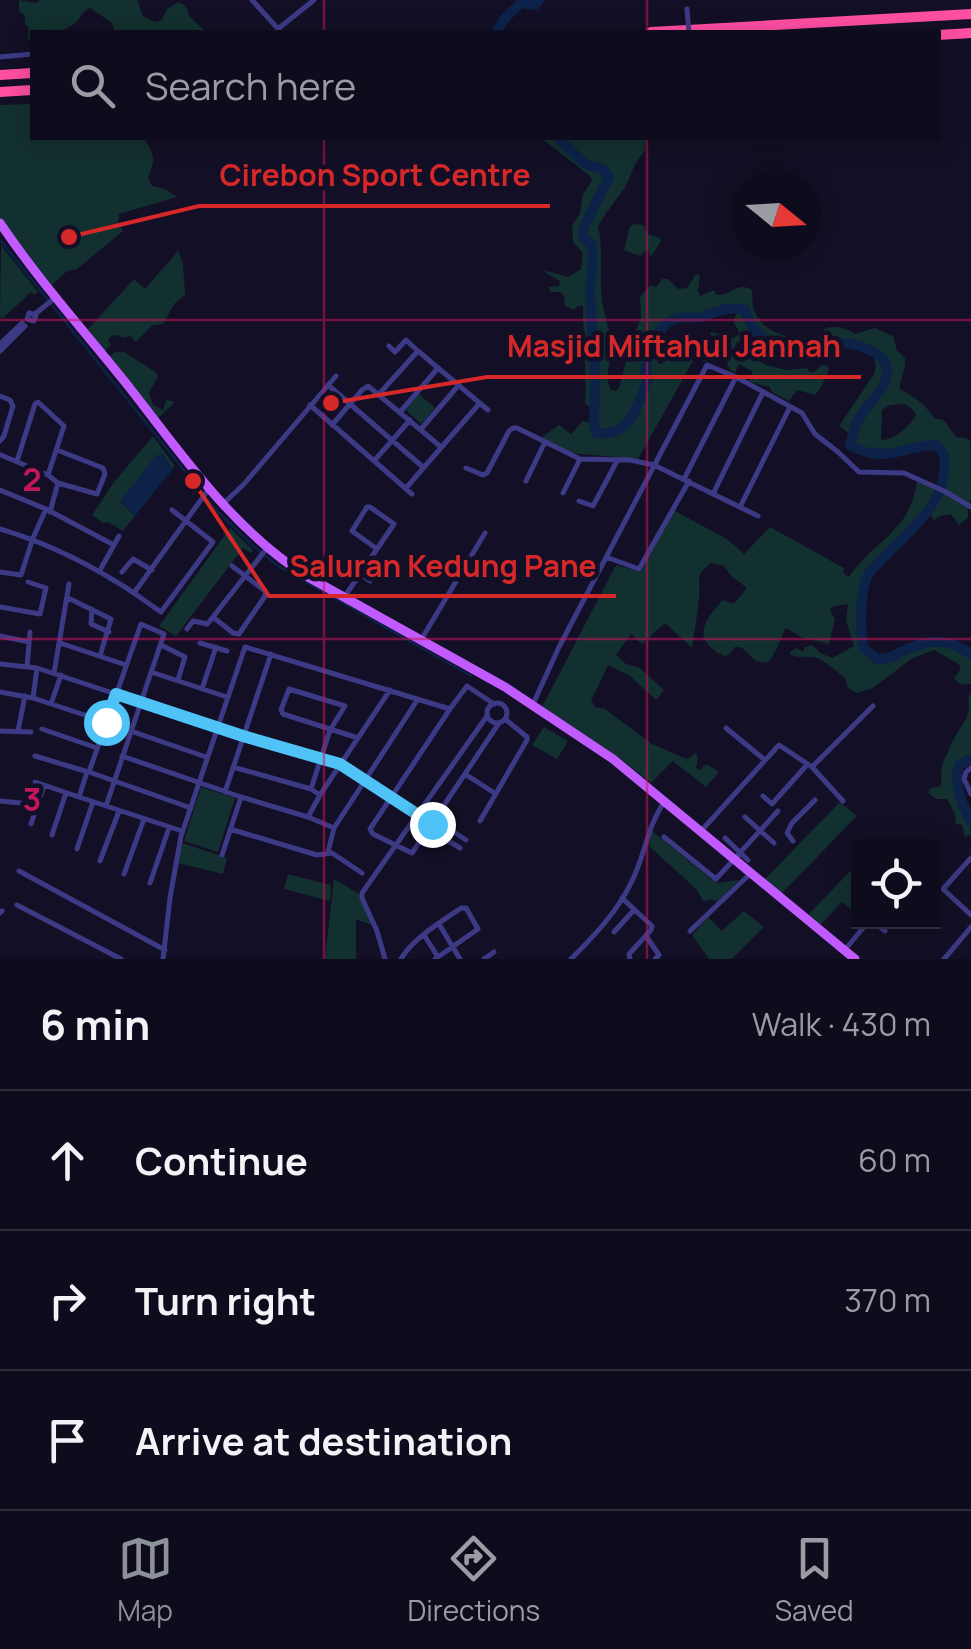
<!DOCTYPE html>
<meta charset="utf-8">
<style>
body{margin:0;font-family:Manrope,sans-serif;background:#1c1929;color:#f1f3f6}
.controls{position:absolute;right:30px;bottom:30px;display:grid;overflow:hidden;border-radius:0px;box-shadow:0 5px 25px #0003}
.controls button{width:90px;height:90px;display:grid;place-items:center;padding:0;border:0;border-bottom:2px solid #2e2b3b;background:#0e0b1c;color:#f1f3f6;font:50px sans-serif}
.compass{position:absolute;left:731px;top:170px;width:90px;height:90px;border-radius:50%;background:#0e0b1c;box-shadow:0 5px 25px #0003;rotate:108deg}
.stop{position:absolute;width:30px;height:30px;margin:-22px;border:8px solid #4fc3f7;border-radius:50%;background:#fff}
.stop.end{background:#4fc3f7;border-color:#fff;box-shadow:0 2px 10px #0008}
.list{margin:0;padding:0;list-style:none}
h2{display:flex;justify-content:space-between;align-items:center;height:130px;margin:0;padding:0 40px;font-size:42px}
h2 small{font-size:32px;font-weight:400;color:#9b9ba3}
.list li{display:grid;grid-template-columns:65px 1fr auto;gap:30px;align-items:center;box-sizing:border-box;height:140px;padding:0 40px;border-top:2px solid #2e2b3b}
.list b{display:block;font-size:38px;white-space:nowrap}
.list em{font-size:32px;font-style:normal;color:#9b9ba3}
.icon{flex:none;width:55px;height:55px;fill:none;stroke:currentColor;stroke-width:2;stroke-linecap:round;stroke-linejoin:round}
.map{position:relative;flex:none;width:971px;height:959px;overflow:hidden}
.search{position:absolute;background:#0e0b1c;box-shadow:0 5px 25px #0003;left:30px;right:30px;top:30px;height:110px;display:flex;align-items:center;gap:25px;box-sizing:border-box;padding:0 35px;border-radius:0px;color:#9b9ba3;font-size:38px}
.sheet{height:550px;background:#0e0b1c}
nav{display:flex;justify-content:space-around;align-items:center;box-sizing:border-box;height:140px;border-top:2px solid #2e2b3b;background:#0e0b1c;font-size:28px;color:#9b9ba3}
nav a{display:grid;justify-items:center;gap:5px}
nav .on{color:#8c9099}
.map>svg:first-child{display:block}
.green{fill:#12302f;fill-rule:evenodd}
.water{fill:#0c2248}
.lines{fill:none;stroke-linecap:round;stroke-linejoin:round}
.stream{stroke:#0c2248;stroke-width:2.5}
.river{stroke:#0c2248;stroke-width:10}
.minor{stroke:#3d3a85;stroke-width:5}
.primary{stroke:#c25bff;stroke-width:9}
.motorway{stroke:#ff4fa3;stroke-width:10}
.minor-bridge{stroke:#3d3a85;stroke-width:5}
.route{stroke:#4fc3f7;stroke-width:12}
.grid{fill:none;stroke:#c2185b;stroke-width:2.5;stroke-opacity:0.55}
.grid-label{font-size:32px;text-anchor:middle;font-weight:bold;fill:#c2185b;stroke:#130f26;stroke-width:9;stroke-linejoin:round;paint-order:stroke}
.leader{fill:none;stroke:#d62828;stroke-width:4}
.callout-dot{fill:#d62828;stroke:#130f26;stroke-width:4}
.callout-label{font-size:30px;text-anchor:middle;font-weight:bold;fill:#d62828;stroke:#130f26;stroke-width:9;stroke-linejoin:round;paint-order:stroke}
</style>
<div class="map">
<svg width="971" height="959" viewBox="0 0 971 959">
<rect width="100%" height="100%" fill="#130f26"/>
<path class="green" d="M 19,0 L 36,3 L 40,0 L 137,0 L 143,16 L 155,22 L 162,20 L 167,9 L 178,2 L 185,5 L 190,17 L 206,32 L 115,32 L 112,23 L 90,8 C 82,11 81,18 74,24 C 69,28 65,28 60,32 L 32,32 L 32,43 L 28,37 L 29,28 L 25,24 L 25,16 L 19,11 Z
M 32,104 L 32,138 L 144,138 C 154,153 156,161 148,177 L 152,186 L 165,189 L 177,197 L 119,214 L 118,223 L 123,231 L 77,269 L 67,271 L 52,285 L 22,249 L 0,218 L 0,105 Z
M 541,138 L 554,138 L 583,165 L 601,172 L 606,177 L 582,227 L 581,237 L 590,246 L 591,256 L 587,292 L 593,374 L 592,409 L 585,403 C 587,371 583,338 583,306 L 577,306 L 574,310 L 565,306 L 564,296 L 561,292 L 550,292 L 549,287 L 559,286 L 560,281 L 547,274 L 544,270 L 568,277 L 581,269 L 583,253 L 573,242 L 572,226 L 580,213 L 583,194 L 592,181 L 590,176 Z
M 561,138 L 646,138 L 645,151 C 634,162 632,174 625,187 C 616,201 605,212 598,227 C 604,251 599,276 602,300 C 604,316 611,333 611,349 C 611,363 605,374 610,389 L 615,391 L 619,388 L 631,342 L 641,318 L 640,297 L 651,285 L 656,287 L 662,279 L 668,279 L 678,289 L 687,288 L 696,274 L 700,276 L 698,291 L 700,296 L 714,290 L 717,295 C 731,296 737,281 752,290 C 753,296 752,302 753,307 C 760,335 796,341 819,336 L 821,331 C 832,324 845,327 855,334 L 875,328 L 893,336 L 897,350 L 905,358 C 907,370 899,378 900,389 C 915,397 925,404 934,418 L 944,420 L 956,437 L 966,438 L 970,441 L 971,499 L 968,508 L 968,518 L 959,525 L 951,514 L 940,516 L 934,520 L 929,513 C 941,493 961,460 936,443 L 878,453 L 853,444 L 860,421 L 879,396 L 887,381 L 890,369 L 885,356 L 863,342 L 780,345 L 758,333 L 747,309 C 730,302 715,311 699,315 C 691,317 682,314 674,317 C 653,326 646,352 643,373 L 646,377 C 636,401 629,435 598,431 L 597,374 L 592,292 L 595,256 L 594,244 L 585,236 L 586,228 L 611,176 L 604,168 L 585,161 ZM 904,404 L 911,408 L 916,414 C 911,426 895,440 881,440 L 882,410 L 890,405 Z
M 634,224 L 644,225 L 647,234 L 660,238 L 661,241 L 652,255 L 650,256 L 648,249 L 640,256 L 624,250 L 630,226 Z
M 1,245 L 38,292 L 34,295 L 31,292 L 2,319 L 0,316 Z
M 178,251 L 183,263 L 185,295 L 174,304 L 163,324 L 153,325 L 136,342 L 130,336 L 122,338 L 118,335 L 111,336 L 108,341 L 111,345 L 105,351 L 88,329 L 134,279 L 145,289 Z
M 743,312 L 755,336 L 746,343 L 741,341 L 736,343 L 734,354 L 739,356 L 748,354 L 766,365 L 786,370 L 807,368 L 809,372 L 814,372 L 822,365 L 827,366 L 829,370 L 820,389 L 815,395 L 797,390 L 789,401 L 772,392 L 769,386 L 764,386 L 749,381 L 753,372 L 739,364 L 735,373 L 729,369 L 725,355 L 707,362 L 694,359 L 638,459 L 571,453 L 541,438 L 559,425 L 571,434 L 583,421 L 592,423 L 594,435 C 634,440 638,407 651,377 L 648,372 L 649,359 L 656,359 L 659,364 L 663,364 L 662,355 L 665,351 L 670,350 L 679,355 L 686,353 L 687,347 L 690,343 L 705,342 L 707,349 L 717,347 L 719,343 L 710,334 L 711,332 L 721,334 L 725,332 L 733,338 L 740,334 L 733,321 L 736,314 Z
M 116,352 L 124,352 L 157,373 L 157,378 L 149,393 L 153,405 L 163,410 L 166,400 L 173,401 L 174,403 L 157,419 L 109,356 Z
M 872,354 L 882,359 C 890,385 868,399 856,418 C 853,423 852,429 851,435 L 839,426 L 874,374 L 876,364 Z
M 419,394 L 435,408 L 421,424 L 406,410 Z
M 153,436 L 175,466 L 172,470 L 164,456 L 121,502 L 135,516 L 123,531 L 108,522 L 103,523 L 92,515 L 114,482 Z
M 917,480 L 939,488 L 912,527 L 867,571 L 862,589 L 859,634 L 861,647 L 867,655 L 877,661 L 889,661 L 926,645 L 936,643 L 949,644 L 971,656 L 971,684 C 963,685 959,685 954,678 L 960,670 L 960,665 L 934,650 L 911,659 L 873,688 L 857,693 L 848,688 L 845,678 C 838,673 824,660 817,658 C 807,655 801,659 791,655 L 790,652 L 797,648 L 803,652 L 805,647 L 812,645 L 820,653 L 832,658 L 854,646 L 846,620 L 848,604 L 834,606 L 830,610 L 835,619 L 829,644 L 801,637 L 786,628 C 780,638 775,658 766,663 L 756,661 L 741,647 L 735,647 L 729,655 L 724,656 C 691,640 703,621 723,600 L 734,604 L 747,588 L 731,576 L 724,566 L 711,563 L 701,572 L 699,577 C 701,601 695,624 692,648 L 665,623 L 642,644 L 631,634 L 616,655 L 626,664 L 640,668 L 664,690 L 656,700 L 630,676 L 608,665 L 591,701 L 595,707 L 605,709 L 652,744 L 687,759 L 695,753 L 698,758 L 696,768 L 700,770 L 706,764 L 719,772 L 706,787 L 673,761 L 651,783 L 618,757 L 542,707 L 616,565 L 641,572 L 673,510 L 727,539 L 744,554 L 770,527 L 844,568 L 843,573 L 849,577 C 875,539 911,532 917,480 Z
M 230,528 L 253,550 L 251,553 L 243,548 L 176,636 L 159,626 Z
M 971,693 L 971,757 L 957,764 C 948,793 971,809 971,835 L 965,836 L 962,825 L 956,824 L 955,814 L 947,799 L 937,799 L 928,793 L 931,788 L 941,786 C 942,777 940,768 944,760 C 948,753 951,743 955,737 C 963,721 971,720 968,698 Z
M 544,727 L 568,741 L 557,759 L 532,745 Z
M 201,787 L 235,798 L 218,852 L 184,841 Z
M 840,802 L 857,816 L 781,894 L 764,880 Z
M 652,831 L 712,880 L 719,883 L 739,880 L 717,902 L 711,899 L 704,902 L 696,889 L 648,845 Z
M 182,843 L 227,858 L 223,874 L 178,863 Z
M 858,863 L 858,905 L 853,911 L 842,902 L 820,925 L 808,915 Z
M 288,874 L 331,885 L 330,901 L 284,889 Z
M 334,879 L 359,894 L 372,925 L 356,919 L 356,959 L 325,959 Z
M 744,911 L 764,927 L 732,959 L 709,959 L 692,935 L 708,917 L 722,931 Z"/>
<path class="water" d="M 162,454 L 172,470 L 135,516 L 121,501 L 122,499 L 156,455 Z"/>
<g class="lines">
<path class="stream" d="M 0,240 L 215,509 L 253,546 L 278,566 L 471,676"/>
<path class="river" d="M 497,32 L 505,18 L 521,3 L 535,5 L 539,0
M 558,138 L 584,163 L 603,170 L 609,177 L 584,227 L 583,237 L 592,245 L 593,256 L 590,292 L 595,374 L 594,423 L 596,433 C 632,438 637,404 649,377 L 645,372 C 648,353 654,327 675,319 C 682,316 691,319 699,317 C 715,313 728,305 745,310 C 771,381 826,323 873,352 C 880,357 886,359 887,368 C 889,390 865,405 857,422 C 854,429 852,437 850,445 C 886,465 900,446 935,445 C 945,452 946,460 944,472 C 940,510 906,533 882,559 C 877,565 870,570 867,577 C 860,594 860,628 863,647 L 877,659 C 888,659 892,657 901,652 C 928,639 945,637 971,654
M 971,759 L 959,765 C 953,784 962,805 971,822"/>
<path class="minor" d="M 252,0 L 281,32
M 279,28 L 314,0
M 0,57 L 32,54
M 29,313 L 36,315 L 34,321 L 27,319 Z
M 35,314 L 56,297
M 0,344 L 22,323
M 389,346 L 395,352 L 406,340 L 418,351
M 0,351 L 25,326
M 328,385 L 423,467
M 379,394 L 418,351 L 488,410
M 0,396 L 10,400 L 13,406 L 4,436 L 0,441
M 310,405 L 412,494
M 401,411 L 438,368
M 332,425 L 362,390 L 368,386 L 441,447
M 421,429 L 458,386
M 57,450 L 103,468 L 105,474 L 97,494 L 58,483
M 1,455 L 48,475 L 58,483 L 50,512
M 17,461 L 35,404 L 38,402 L 64,426 L 48,475
M 374,461 L 410,420
M 466,468 L 483,475 L 487,473 L 509,431 L 513,428 L 517,428 L 580,459 L 630,460 L 654,465 L 758,516
M 684,479 L 736,377
M 526,481 L 545,442
M 406,488 L 479,404
M 0,490 L 46,509 L 114,545 L 99,572
M 563,493 L 580,459
M 713,494 L 763,392
M 579,501 L 593,506 L 617,461
M 225,502 L 244,484 L 336,376
M 740,507 L 790,407
M 0,529 C 40,541 79,559 115,581 C 131,590 146,602 161,612 L 213,542 L 172,510
M 114,545 L 119,536
M 332,556 L 370,581
M 606,557 L 639,569 L 689,481
M 0,572 L 21,575 L 33,538 L 46,509
M 122,572 L 133,559 L 152,570
M 134,593 L 208,490
M 345,596 L 394,524 L 370,507 L 367,507 L 352,531 L 377,549
M 68,598 L 111,619 L 100,656
M 0,607 L 40,614 L 46,588 L 28,582
M 92,609 L 91,624 L 109,632
M 213,617 L 233,633 L 239,634 L 265,596 L 265,591 L 232,566
M 187,629 L 193,621 L 207,624 L 209,622 L 267,548
M 0,636 L 29,642
M 421,640 L 485,533
M 60,643 L 126,665
M 200,643 L 227,651
M 161,645 L 185,657 L 178,680
M 0,664 L 37,668 L 33,698
M 27,667 L 30,632
M 37,668 L 243,736 L 340,763 L 432,824
M 151,672 L 227,697
M 54,673 L 69,584
M 202,689 L 216,647
M 0,692 L 33,698 L 106,722
M487 713a10 10 0 1 1 20 0a10 10 0 1 1-20 0Z
M 51,704 L 61,675
M 533,704 L 559,647 L 707,365 L 736,377 L 802,413 L 815,434 L 838,452 L 859,472 L 904,473 L 944,491 L 971,507
M 450,709 L 370,829 L 373,834 L 412,853 L 499,723
M 726,728 L 765,760
M 42,729 L 97,748
M 0,731 L 31,732
M 18,731 L 25,696
M 131,731 L 206,757
M 35,756 L 85,771
M 122,756 L 241,797 L 308,817 L 334,828
M 233,767 L 311,789 L 320,795
M 812,767 L 843,801
M 971,768 L 966,772 L 964,779 L 971,794
M 87,772 L 79,797 L 182,831
M 465,774 L 496,794
M 35,782 L 79,797
M 311,789 L 330,730 L 345,706 L 289,689 L 281,710 L 283,714 L 358,738
M 225,792 L 271,654
M 763,796 L 772,804
M 0,801 L 21,803
M 772,804 L 805,767
M 106,806 L 164,634 L 141,624 L 89,772 L 191,808
M 308,817 L 320,795 L 390,690
M 745,817 L 774,843
M 435,820 L 466,840
M 480,821 L 527,740 L 527,737 L 505,719
M 31,824 L 44,786
M 230,829 L 317,855 L 332,853 L 362,873
M 429,829 L 460,848
M 701,831 L 779,745 L 812,767 L 873,706
M 52,835 L 66,793
M 664,837 L 716,879 L 778,811
M 725,838 L 748,860
M 793,841 L 787,833 L 792,823 L 815,800
M 77,849 L 93,802
M 328,852 L 334,828 L 418,699
M 222,855 L 241,797
M 971,858 L 943,889 L 971,915
M 100,861 L 119,811
M 19,871 L 165,950
M 124,874 L 144,819
M 150,883 L 169,828
M 622,898 L 652,926 L 651,930 L 629,954 L 630,959
M 17,905 L 121,959
M 0,913 L 2,911
M 874,922 L 885,931
M 439,924 L 460,959
M 690,931 L 751,873
M 614,932 L 634,910
M 424,935 L 438,957
M 646,936 L 659,955 L 655,959
M 844,951 L 868,922
M 163,959 L 170,898 L 181,836 L 245,647 L 450,709 L 467,686 L 494,704
M 385,959 L 377,931 L 362,898 L 362,893 L 487,716
M 401,959 C 413,938 441,922 461,908 L 466,908 L 478,929 L 435,959
M 484,959 L 494,952
M 571,959 C 594,936 617,912 631,883 C 645,856 647,826 665,801
M 944,959 L 971,927"/>
<path class="primary" d="M 0,223 C 39,281 86,333 129,387 C 183,456 233,530 308,577 L 505,687 L 613,759 L 855,959"/>
<path class="motorway" d="M 651,32 L 971,14
M 938,35 L 971,33
M 0,75 L 32,73
M 0,92 L 32,90"/>
<path class="minor-bridge" d="M 687,9 L 689,32"/>
</g>
<g class="lines">
<path class="route" d="M 106,722 L 116,694 L 243,736 L 340,764 L 432,824"/>
</g>
<path class="grid" d="M 324,0 L 324,32M 647,0 L 647,32M 324,138 L 324,959M 647,138 L 647,959M 0,320 L 971,320M 0,639 L 971,639"/>
<g class="grid-label">
<text x="32" y="491">2</text>
<text x="32" y="811">3</text>
</g>
<path class="leader" d="M69 237L199 206H550M331 403L487 377H861M193 481L269 596H616"/>
<g class="callout-dot">
<circle cx="69" cy="237" r="10"/>
<circle cx="331" cy="403" r="10"/>
<circle cx="193" cy="481" r="10"/>
</g>
<g class="callout-label">
<text x="375" y="186">Cirebon Sport Centre</text>
<text x="674" y="357">Masjid Miftahul Jannah</text>
<text x="443" y="577">Saluran Kedung Pane</text>
</g>
</svg>
<div class="controls">
<button><svg class="icon" aria-label="locate" viewBox="0 0 24 24"><circle cx="12" cy="12" r="6"/><path d="M12 2v4M12 18v4M2 12h4M18 12h4"/></svg></button>
</div>
<svg class="compass" viewBox="-18 -18 36 36"><path d="M0-13l5 13h-10z" fill="#e53935"/><path d="M0 13l5-13h-10z" fill="#9b9ba3"/></svg>
<div class="stop" style="left:106px;top:722px"></div>
<div class="stop end" style="left:432px;top:824px"></div>
<div class="search"><svg class="icon" aria-label="search" viewBox="0 0 24 24"><circle cx="10" cy="10" r="6"/><path d="M15 15l6 6"/></svg>Search here</div>
</div>
<section class="sheet">
<h2>6 min<small>Walk · 430 m</small></h2>
<ul class="list">
<li><svg class="icon" aria-label="ahead" viewBox="0 0 24 24"><path d="M12 20V5M6 11l6-6 6 6"/></svg><div><b>Continue</b></div><em>60 m</em></li>
<li><svg class="icon" aria-label="right" viewBox="0 0 24 24"><path d="M7 20v-9h11M14 6l5 5-5 5"/></svg><div><b>Turn right</b></div><em>370 m</em></li>
<li><svg class="icon" aria-label="arrive" viewBox="0 0 24 24"><path d="M6 21V4h12l-3 4 3 4H6"/></svg><div><b>Arrive at destination</b></div></li>
</ul>
</section>
<nav>
<a class="on"><svg class="icon" aria-label="map" viewBox="0 0 24 24"><path d="M3 6l6-2 6 2 6-2v14l-6 2-6-2-6 2zM9 4v14M15 6v14"/></svg>Map</a>
<a><svg class="icon" aria-label="directions" viewBox="0 0 24 24"><path d="M12 3l9 9-9 9-9-9zM9 14v-3h6M13 9l2 2-2 2"/></svg>Directions</a>
<a><svg class="icon" aria-label="saved" viewBox="0 0 24 24"><path d="M7 4h10v16l-5-4-5 4z"/></svg>Saved</a>
</nav>
